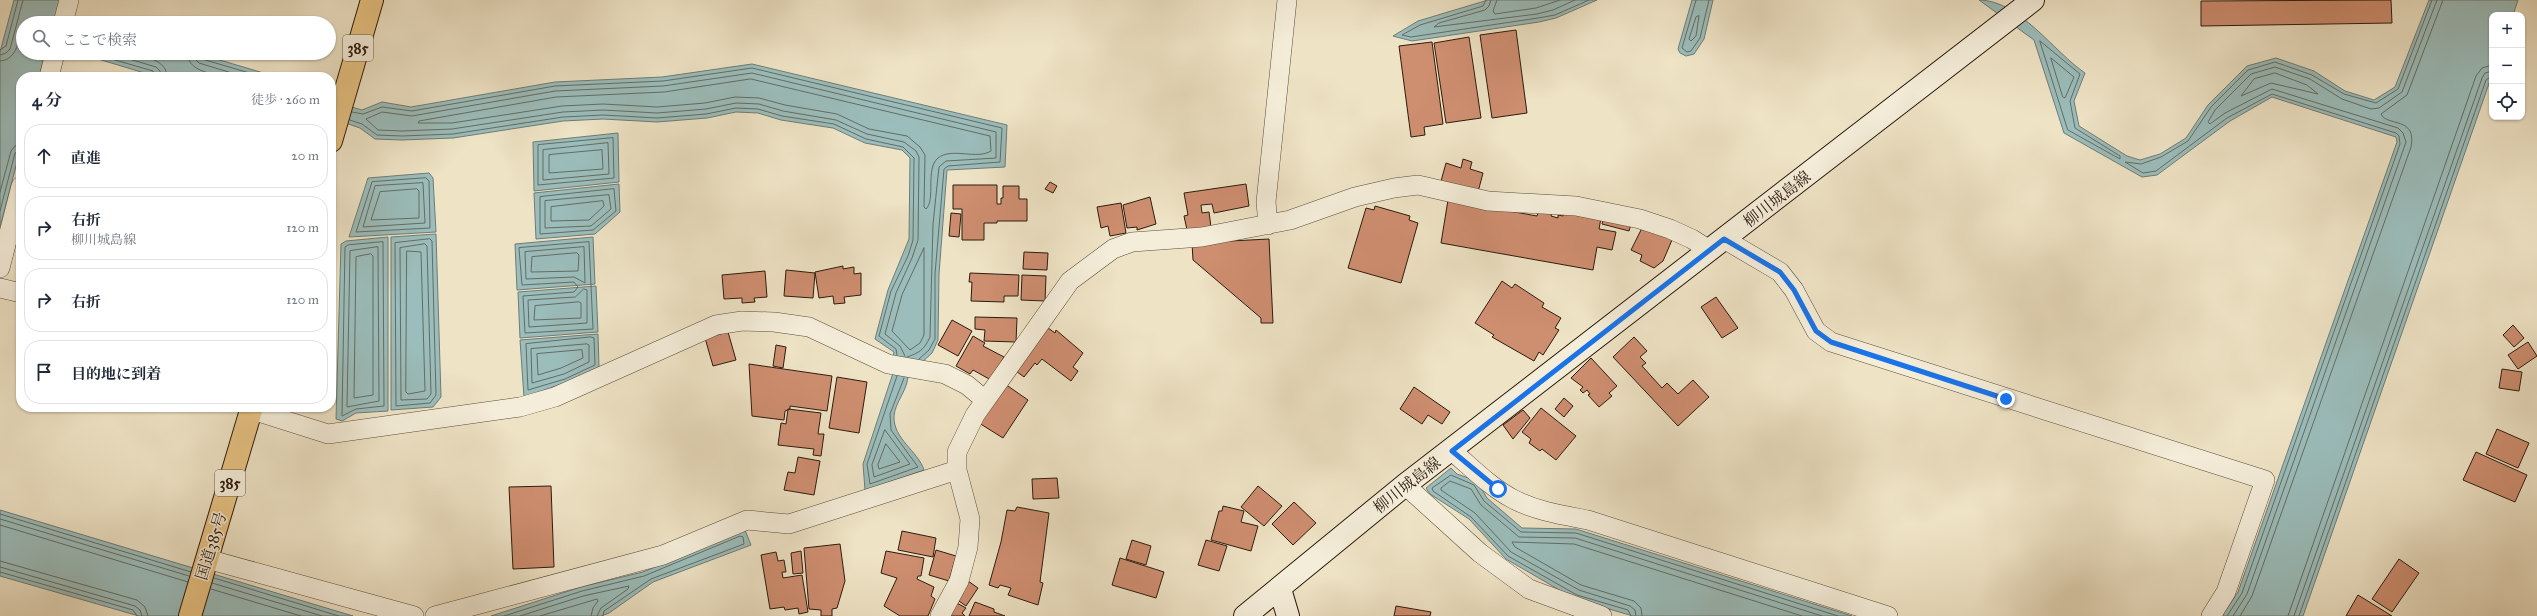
<!DOCTYPE html>
<html lang="ja">
<meta charset="utf-8">
<style>
body{margin:0;font-family:"IM FELL Great Primer","Noto Serif JP",serif;background:#f2f2f3;color:#1f2937}
.controls{position:absolute;right:12px;top:12px;display:grid;overflow:hidden;border-radius:8px;box-shadow:0 1px 3px #0004}
.controls button{width:36px;height:36px;display:grid;place-items:center;padding:0;border:0;border-bottom:1px solid #e0e1e3;background:#fff;color:#1f2937;font:20px sans-serif}
.stop{position:absolute;width:12px;height:12px;margin:-9px;border:3px solid #1a73e8;border-radius:50%;background:#fff}
.stop.end{background:#1a73e8;border-color:#fff;box-shadow:0 1px 4px #0008}
.list{margin:0;padding:0;list-style:none}
h2{display:flex;justify-content:space-between;align-items:center;height:52px;margin:0;padding:0 16px;font-size:17px}
h2 small{font-size:13px;font-weight:400;color:#747a83}
.list li{display:grid;grid-template-columns:26px 1fr auto;gap:12px;align-items:center;box-sizing:border-box;height:64px;margin:0 8px 8px;padding:0 8px;border:1px solid #e0e1e3;border-radius:16px}
.list b{display:block;font-size:15px;white-space:nowrap}
.list p{margin:0;font-size:13px;white-space:nowrap;color:#747a83}
.list em{font-size:13px;font-style:normal;color:#747a83}
.icon{flex:none;width:22px;height:22px;fill:none;stroke:currentColor;stroke-width:2;stroke-linecap:round;stroke-linejoin:round}
.map{position:relative;flex:none;width:2537px;height:616px;overflow:hidden}
.search{position:absolute;background:#fff;box-shadow:0 1px 3px #0004;left:16px;top:16px;width:320px;height:44px;display:flex;align-items:center;gap:10px;box-sizing:border-box;padding:0 14px;border-radius:22px;color:#747a83;font-size:15px}
.panel{position:absolute;background:#fff;box-shadow:0 1px 3px #0004;left:16px;top:72px;width:320px;height:340px;border-radius:16px}
.map>svg:first-child{display:block}
.water{fill:#9bbdbb;stroke:#6f7c76}
.lines{fill:none;stroke-linecap:round;stroke-linejoin:round}
.shore{stroke:#646c64;stroke-width:1}
.building{fill:#ce8e70;stroke:#2c1b0e}
.minor-casing{stroke:#5c4d3c;stroke-width:20}
.secondary-casing{stroke:#2c1b0e;stroke-width:24}
.trunk-casing{stroke:#2c1b0e;stroke-width:24}
.minor{stroke:#f4edd9;stroke-width:19}
.secondary{stroke:#f4edd9;stroke-width:22}
.trunk{stroke:#e7c282;stroke-width:22}
.route{stroke:#1a73e8;stroke-width:5}
.labels{text-anchor:middle;dominant-baseline:central;stroke-width:3;stroke-linejoin:round;paint-order:stroke}
.shield{fill:#f4edd9;stroke:#685a4b;stroke-width:1}
.shield-label{font-size:15px;font-weight:bold;fill:#2c1b0e}
.street-label{font-size:16px;fill:#2c1b0e;stroke:#f4edd9}
</style>
<div class="map">
<svg width="2537" height="616" viewBox="0 0 2537 616">
<rect width="100%" height="100%" fill="#eee3c5"/>
<filter id="stains"><feTurbulence type="fractalNoise" baseFrequency=".005" numOctaves="4"/><feColorMatrix values="0 0 0 0 .2 0 0 0 0 .09 0 0 0 0 .02 0 0 0 .5 -.17"/></filter>
<radialGradient id="worn" r=".72"><stop offset=".6" stop-color="#630" stop-opacity="0"/><stop offset="1" stop-color="#630" stop-opacity=".3"/></radialGradient>
<path class="water" d="M 14,0 L 61,0 L 53,23 L 23,23 L 23,53 L 45,53 L 39,77 L 21,77 L 21,147 L 0,227 L 0,52 Z
M 1488,0 L 1597,0 L 1556,18 L 1539,22 L 1412,41 L 1393,36 L 1418,21 Z
M 1692,0 L 1713,0 L 1704,39 L 1694,54 L 1686,56 L 1680,53 L 1678,49 Z
M 1979,0 C 2019,0 2054,52 2085,73 L 2074,101 L 2079,126 L 2127,156 L 2140,160 L 2160,154 L 2186,138 L 2208,105 L 2247,66 L 2276,58 L 2314,71 L 2345,91 L 2374,100 L 2395,87 L 2429,0 L 2518,0 L 2513,15 L 2492,15 L 2492,75 L 2303,616 L 2222,616 L 2238,592 L 2397,142 L 2396,137 L 2272,97 L 2230,121 L 2157,175 L 2142,177 L 2064,133 L 2034,40 Z
M 78,53 L 196,53 L 277,77 L 158,77 Z
M 752,64 L 1007,125 L 1005,167 L 947,170 L 939,274 L 938,340 L 932,353 L 908,375 C 908,390 895,402 894,416 C 893,439 918,451 924,470 L 865,490 L 863,464 L 897,361 L 892,360 L 894,352 L 875,339 L 888,290 L 909,239 L 910,158 L 902,150 L 865,143 L 833,128 L 781,120 L 758,113 L 736,112 L 707,118 L 657,122 L 603,119 L 563,121 L 453,138 L 402,140 L 375,139 L 360,128 L 331,118 L 331,101 L 362,110 L 382,102 L 411,107 L 555,82 L 662,77 Z
M 618,133 L 619,182 L 534,191 L 533,142 Z
M 429,173 L 433,178 L 436,232 L 349,237 L 368,178 Z
M 619,184 L 620,212 L 595,234 L 536,239 L 534,193 Z
M 436,234 L 441,397 L 433,407 L 391,410 L 391,237 Z
M 388,237 L 388,411 L 356,413 L 342,421 L 336,419 L 341,244 L 346,241 Z
M 593,237 L 595,284 L 517,290 L 515,244 Z
M 596,286 L 598,332 L 520,338 L 518,292 Z
M 598,334 L 599,367 L 567,382 L 524,397 L 520,340 Z
M 1451,468 L 1457,474 L 1477,481 L 1487,498 L 1522,528 L 1576,529 L 1852,616 L 1633,616 L 1575,599 L 1506,559 L 1469,519 L 1430,494 L 1426,488 Z
M 0,510 L 353,616 L 139,616 L 0,576 Z
M 745,530 L 751,545 L 653,582 L 609,613 L 601,616 L 491,616 L 581,587 L 643,572 Z"/>
<g class="lines">
<path class="shore" d="M 1486,0 L 1483,6 L 1420,25 L 1402,35 L 1411,37 L 1538,18 L 1555,15 L 1589,0
M 1491,0 L 1489,6 L 1485,10 L 1439,23 L 1434,27 L 1537,14 L 1553,10 L 1575,0
M 1497,0 L 1493,11 L 1495,14 L 1536,8 L 1560,0
M 1696,0 L 1682,48 L 1687,52 L 1691,51 L 1700,38 L 1709,0
M 1699,16 L 1696,36 L 1691,41 L 1689,39 L 1696,17 Z
M 2040,41 L 2080,74 L 2070,101 L 2075,128 L 2120,156 L 2120,159 L 2068,130 Z
M 0,50 L 6,46 L 18,0
M 91,53 L 153,71 L 156,77
M 109,53 L 156,67 L 160,71 L 161,77
M 130,53 C 144,57 167,59 167,77
M 187,53 C 188,71 210,73 224,77
M 193,53 L 195,59 L 199,63 L 245,77
M 198,53 L 202,59 L 263,77
M 0,55 L 6,53 L 10,49 L 23,0
M 2051,58 L 2074,77 L 2065,98 L 2063,97 Z
M 0,61 C 18,60 19,38 23,24
M 2275,73 L 2307,85 L 2318,94 L 2271,83 L 2241,96 L 2254,79 Z
M 751,79 L 990,136 L 991,151 C 977,160 952,147 938,158 C 925,169 936,199 926,209 L 924,207 L 925,155 L 920,147 L 907,136 L 869,129 L 837,114 L 785,105 L 759,98 L 735,97 L 705,103 L 657,107 L 603,104 L 562,106 L 452,123 L 418,123 L 419,121 L 556,97 L 664,92 Z
M 352,112 L 363,114 L 382,107 L 412,111 L 555,86 L 663,81 L 752,68 L 1002,128 L 1000,162 L 948,166 L 944,169 L 935,274 L 935,339 L 929,350 L 919,359
M 350,120 L 362,124 L 377,135 L 402,136 L 453,134 L 563,117 L 603,115 L 657,118 L 706,114 L 736,108 L 758,109 L 782,116 L 834,124 L 866,139 L 903,147 L 914,158 L 913,240 L 908,256 L 891,291 L 879,336 L 896,349 L 897,355
M 613,138 L 614,178 L 538,185 L 538,145 Z
M 608,143 L 609,174 L 543,180 L 543,150 Z
M 602,150 L 603,169 L 549,173 L 549,155 Z
M 426,178 L 429,181 L 430,228 L 356,232 L 372,182 Z
M 423,183 L 425,223 L 363,227 L 375,186 Z
M 417,189 L 419,191 L 419,218 L 371,220 L 380,192 Z
M 614,189 L 616,211 L 593,230 L 540,234 L 540,197 Z
M 0,192 L 11,151 L 15,146 L 21,145
M 609,195 L 611,209 L 591,226 L 545,228 L 545,201 Z
M 603,201 L 604,206 L 589,220 L 551,221 L 551,207 Z
M 0,211 L 15,153 L 21,150
M 430,239 L 432,241 L 436,395 L 430,403 L 396,406 L 395,243 Z
M 383,242 L 384,406 L 356,409 L 342,416 L 345,247 L 348,245 Z
M 589,242 L 593,329 L 525,333 L 523,296 L 574,292 L 578,287 L 574,282 L 522,285 L 519,248 Z
M 425,244 L 427,246 L 431,394 L 427,399 L 401,400 L 400,248 Z
M 378,247 L 379,401 L 347,407 L 350,251 Z
M 584,247 L 585,283 L 574,277 L 526,279 L 525,252 Z
M 924,248 L 924,335 L 920,343 L 910,350 L 892,331 L 902,295 Z
M 407,251 L 421,252 L 425,391 L 408,394 L 406,392 Z
M 577,253 L 579,255 L 578,271 L 531,272 L 532,257 Z
M 371,254 L 373,256 L 373,395 L 354,398 L 356,257 Z
M 584,289 L 587,290 L 587,323 L 529,327 L 528,300 L 575,297 Z
M 579,302 L 581,303 L 581,318 L 534,320 L 535,306 Z
M 591,337 L 594,338 L 595,365 L 565,379 L 528,390 L 526,344 Z
M 587,344 L 589,345 L 589,362 L 564,374 L 532,383 L 531,349 Z
M 582,350 L 583,358 L 561,368 L 538,375 L 537,354 Z
M 905,356 L 900,346 L 885,334 L 896,293 L 912,258 L 918,240 L 919,157 L 916,151 L 904,142 L 867,134 L 836,120 L 783,111 L 759,104 L 736,103 L 706,109 L 657,113 L 603,110 L 563,112 L 452,129 L 402,131 L 378,130 L 366,119 L 382,112 L 412,116 L 555,91 L 663,86 L 752,73 L 996,132 L 996,158 L 946,161 L 939,167 L 933,224 L 930,337 C 924,350 919,353 907,357
M 897,376 L 867,464 L 870,484 L 918,467 L 891,430 L 890,414 L 904,378
M 885,430 L 910,464 L 874,477 L 872,465 Z
M 886,444 L 900,462 L 879,469 L 878,465 Z
M 0,514 L 191,572
M 0,519 L 189,576
M 0,525 L 188,582
M 0,561 L 137,600 L 145,607 L 148,616
M 0,567 L 135,606 L 140,610 L 142,616
M 0,572 L 133,610 L 137,616
M 214,578 L 339,616
M 212,583 L 322,616
M 211,589 L 301,616
M 504,616 L 582,591 L 644,576 L 740,536 L 743,537 L 744,544 L 651,579 L 604,611 L 603,616
M 520,616 L 583,596 L 629,586 L 628,589 L 601,608 L 597,616
M 540,616 L 597,599 L 598,601 L 593,608 L 591,616
M 1631,616 L 1628,610 L 1577,595 L 1508,556 L 1471,517 L 1433,491 L 1432,488 L 1451,475 L 1474,485 L 1484,501 L 1521,532 L 1576,533 L 1838,616
M 1636,616 L 1635,610 L 1630,606 L 1579,590 L 1511,552 L 1475,513 L 1441,490 L 1441,488 L 1450,481 L 1471,489 L 1481,505 L 1519,537 L 1575,538 L 1822,616
M 1642,616 L 1641,608 L 1634,601 L 1581,585 L 1515,547 L 1512,542 L 1574,544 L 1802,616
M 2227,616 L 2242,593 L 2400,144 L 2399,136 L 2396,133 L 2272,94 L 2227,118 L 2156,171 L 2143,173 L 2125,162 L 2141,164 L 2161,157 L 2188,141 L 2211,107 L 2248,70 L 2275,62 L 2312,75 L 2344,94 L 2376,103 L 2398,89 L 2432,0
M 2233,616 L 2247,594 L 2406,142 L 2403,133 L 2398,128 L 2272,89 L 2225,113 L 2210,124 L 2208,122 L 2215,110 L 2251,74 L 2275,67 L 2310,79 L 2342,99 L 2371,109 L 2379,108 L 2402,92 L 2437,0
M 2240,616 L 2252,596 L 2411,147 C 2417,116 2387,127 2381,114 L 2407,95 L 2443,0
M 2288,616 L 2476,76 L 2482,68 L 2492,65
M 2294,616 L 2482,78 L 2485,73 L 2492,71
M 2299,616 L 2486,80 L 2492,76"/>
</g>
<path class="building" d="M 2391,0 L 2392,23 L 2201,26 L 2201,1 Z
M 1516,30 L 1527,113 L 1492,118 L 1480,35 Z
M 1469,37 L 1481,118 L 1446,123 L 1434,43 Z
M 1432,42 L 1443,124 L 1424,127 L 1425,135 L 1411,137 L 1399,46 Z
M 1463,159 L 1472,162 L 1470,169 L 1483,173 L 1478,192 L 1441,181 L 1446,163 L 1461,168 Z
M 1050,182 L 1057,186 L 1053,193 L 1045,189 Z
M 1246,184 L 1249,206 L 1214,213 L 1212,204 L 1201,205 L 1202,213 L 1209,212 L 1211,227 L 1187,230 L 1184,216 L 1188,215 L 1184,193 Z
M 953,185 L 997,185 L 997,204 L 1001,204 L 1001,198 L 1003,198 L 1003,186 L 1019,186 L 1019,199 L 1027,199 L 1027,221 L 997,221 L 997,223 L 984,223 L 984,240 L 962,240 L 962,209 L 953,209 Z
M 1150,197 L 1156,224 L 1137,230 L 1137,227 L 1127,228 L 1123,205 Z
M 1448,200 L 1537,216 L 1539,209 L 1552,212 L 1551,216 L 1558,218 L 1558,215 L 1563,216 L 1564,211 L 1601,218 L 1599,229 L 1616,232 L 1612,250 L 1597,247 L 1593,270 L 1441,243 Z
M 1121,203 L 1126,233 L 1110,236 L 1108,226 L 1101,228 L 1097,207 Z
M 1375,206 L 1410,216 L 1409,220 L 1418,223 L 1401,283 L 1348,268 L 1366,208 L 1374,210 Z
M 951,213 L 961,214 L 959,237 L 949,236 Z
M 1604,216 L 1631,224 L 1629,231 L 1602,224 Z
M 1643,226 L 1672,240 L 1663,261 L 1654,268 L 1640,261 L 1642,255 L 1631,250 Z
M 1269,239 L 1273,323 L 1261,323 L 1261,318 L 1193,260 L 1192,243 Z
M 1024,252 L 1048,253 L 1047,270 L 1023,269 Z
M 843,266 L 843,269 L 854,267 L 854,274 L 861,273 L 861,295 L 844,297 L 845,303 L 834,304 L 833,296 L 819,298 L 815,272 Z
M 786,270 L 815,273 L 813,298 L 784,296 Z
M 765,271 L 767,297 L 754,298 L 755,302 L 742,303 L 742,298 L 724,299 L 722,275 Z
M 970,273 L 1019,275 L 1018,296 L 1004,296 L 1004,302 L 971,301 L 972,282 L 969,282 Z
M 1022,275 L 1046,276 L 1045,301 L 1021,300 Z
M 1502,281 L 1512,288 L 1515,284 L 1544,303 L 1542,307 L 1561,318 L 1555,328 L 1559,330 L 1543,355 L 1539,352 L 1534,361 L 1492,337 L 1494,335 L 1475,323 Z
M 1716,297 L 1738,328 L 1722,338 L 1701,307 Z
M 975,317 L 1017,318 L 1016,342 L 984,341 L 985,330 L 975,329 Z
M 952,320 L 972,331 L 958,356 L 938,345 Z
M 1044,325 L 1055,333 L 1056,330 L 1083,353 L 1073,367 L 1078,371 L 1071,381 L 1042,359 L 1037,365 L 1035,363 L 1024,377 L 1012,368 Z
M 2513,325 L 2524,338 L 2514,347 L 2503,335 Z
M 728,332 L 736,360 L 713,366 L 705,338 Z
M 973,336 L 985,343 L 983,346 L 1004,357 L 991,380 L 973,370 L 970,374 L 956,366 Z
M 1634,337 L 1647,351 L 1640,357 L 1646,363 L 1642,366 L 1662,388 L 1667,383 L 1678,394 L 1693,380 L 1709,397 L 1678,426 L 1613,357 Z
M 2528,342 L 2537,356 L 2518,369 L 2508,355 Z
M 776,345 L 786,347 L 783,368 L 773,366 Z
M 1591,358 L 1617,386 L 1609,393 L 1612,396 L 1599,407 L 1588,395 L 1590,394 L 1587,390 L 1583,393 L 1580,390 L 1583,387 L 1571,378 Z
M 749,364 L 832,376 L 827,411 L 790,406 L 790,409 L 785,411 L 784,420 L 752,416 Z
M 2502,369 L 2522,372 L 2519,391 L 2499,388 Z
M 837,377 L 867,382 L 859,433 L 829,428 Z
M 1005,384 L 1028,400 L 1003,438 L 979,423 Z
M 1414,387 L 1450,412 L 1442,424 L 1428,415 L 1422,424 L 1400,409 Z
M 1564,398 L 1573,406 L 1564,417 L 1555,409 Z
M 1541,408 L 1576,436 L 1556,460 L 1542,449 L 1540,451 L 1529,443 L 1531,439 L 1522,432 Z
M 788,409 L 821,413 L 818,434 L 824,434 L 821,456 L 813,455 L 814,449 L 778,445 L 781,423 L 786,424 Z
M 1523,410 L 1530,418 L 1513,439 L 1503,425 Z
M 2497,429 L 2529,443 L 2518,468 L 2486,454 Z
M 2476,452 L 2527,475 L 2515,502 L 2463,480 Z
M 798,457 L 820,461 L 814,495 L 784,490 L 788,472 L 795,473 Z
M 1057,478 L 1059,498 L 1033,499 L 1032,479 Z
M 551,486 L 554,567 L 513,569 L 509,487 Z
M 1258,486 L 1282,506 L 1264,526 L 1241,507 Z
M 1294,502 L 1316,523 L 1293,545 L 1272,524 Z
M 1223,506 L 1244,511 L 1241,522 L 1258,526 L 1251,551 L 1211,540 L 1219,511 L 1222,511 Z
M 1017,507 L 1049,513 L 1040,582 L 1043,583 L 1038,605 L 1008,595 L 1011,588 L 1000,585 L 998,588 L 989,585 L 1001,542 L 1007,510 L 1015,511 Z
M 902,531 L 936,538 L 933,557 L 898,550 Z
M 1132,540 L 1151,546 L 1146,565 L 1126,559 Z
M 1206,540 L 1227,546 L 1219,571 L 1198,565 Z
M 840,544 L 845,581 L 837,608 L 832,609 L 832,616 L 821,616 L 821,610 L 809,609 L 804,548 Z
M 936,550 L 956,556 L 949,581 L 929,575 Z
M 801,551 L 803,573 L 793,574 L 791,553 Z
M 886,551 L 924,558 L 921,576 L 918,576 L 917,579 L 934,587 L 931,596 L 935,599 L 928,616 L 900,616 L 884,606 L 897,578 L 881,573 Z
M 776,552 L 778,561 L 784,560 L 786,572 L 782,572 L 783,578 L 802,575 L 808,612 L 799,614 L 798,608 L 785,610 L 784,607 L 770,609 L 761,555 Z
M 1120,558 L 1164,572 L 1156,598 L 1112,585 Z
M 2399,559 L 2419,573 L 2392,612 L 2372,599 Z
M 968,581 L 978,588 L 966,606 L 956,599 Z
M 2358,595 L 2392,616 L 2346,616 Z
M 955,602 L 966,608 L 962,613 L 965,616 L 946,616 Z
M 975,602 L 994,609 L 994,612 L 1005,616 L 969,616 Z
M 1396,606 L 1431,612 L 1430,616 L 1394,616 Z"/>
<g class="lines">
<g class="minor-casing">
<path id="minor" d="M 63,23 L 69,0
M 49,77 L 55,53
M 1268,225 L 1266,202 L 1287,0
M 1724,239 L 1780,272 L 1794,290 L 1816,331 L 1831,342 L 2265,480 L 2226,592 L 2211,616
M 0,268 L 21,186
M 0,288 L 21,293
M 252,410 L 328,434 L 520,407 L 555,397 L 716,325 L 742,321 L 774,322 L 809,327 L 888,364 L 945,374 L 967,385 L 985,400
M 1452,451 C 1471,467 1490,487 1513,499 C 1536,511 1562,515 1588,520 L 1888,616
M 1405,485 L 1480,553 L 1529,589 L 1602,616
M 207,559 L 414,616
M 435,616 L 663,555 L 747,520 L 789,524 L 957,470
M 940,616 L 959,581 L 968,547 L 970,519 L 957,470 L 957,452 L 975,415 L 1070,281 L 1113,249 L 1132,242 L 1202,237 L 1290,220 L 1355,197 L 1394,188 L 1418,185 L 1488,201 L 1576,206 L 1640,219 L 1670,229 L 1692,239 L 1709,250"/>
</g>
<g class="secondary-casing">
<path id="secondary" d="M 1280,589 L 1288,616
M 1245,616 L 1405,485 L 2033,0"/>
</g>
<g class="trunk-casing">
<path id="trunk" d="M 331,141 L 372,0
M 190,616 L 252,407"/>
</g>
<use href="#minor" class="minor"/>
<use href="#secondary" class="secondary"/>
<use href="#trunk" class="trunk"/>
</g>
<g class="lines">
<path class="route" d="M 1498,489 L 1452,451 L 1724,239 L 1780,272 L 1794,290 L 1816,331 L 1831,342 L 2006,399"/>
</g>
<g class="labels">
<g class="shield">
<rect x="343" y="35" width="30" height="26" rx="3"/>
<rect x="215" y="470" width="30" height="26" rx="3"/>
</g>
<g class="shield-label">
<text x="358" y="48">385</text>
<text x="230" y="483">385</text>
</g>
<g class="street-label">
<text transform="translate(1777 199) rotate(-38)">柳川城島線</text>
<text transform="translate(1407 485) rotate(-38)">柳川城島線</text>
<text transform="translate(211 546) rotate(-73)">国道385号</text>
</g>
</g>
<rect width="100%" height="100%" filter="url(#stains)"/>
<rect width="100%" height="100%" fill="url(#worn)"/>
</svg>
<div class="controls">
<button>+</button>
<button>−</button>
<button><svg class="icon" aria-label="locate" viewBox="0 0 24 24"><circle cx="12" cy="12" r="6"/><path d="M12 2v4M12 18v4M2 12h4M18 12h4"/></svg></button>
</div>
<div class="stop" style="left:1498px;top:489px"></div>
<div class="stop end" style="left:2006px;top:399px"></div>
<div class="search"><svg class="icon" aria-label="search" viewBox="0 0 24 24"><circle cx="10" cy="10" r="6"/><path d="M15 15l6 6"/></svg>ここで検索</div>
<section class="panel">
<h2>4 分<small>徒歩 · 260 m</small></h2>
<ul class="list">
<li><svg class="icon" aria-label="ahead" viewBox="0 0 24 24"><path d="M12 20V5M6 11l6-6 6 6"/></svg><div><b>直進</b></div><em>20 m</em></li>
<li><svg class="icon" aria-label="right" viewBox="0 0 24 24"><path d="M7 20v-9h11M14 6l5 5-5 5"/></svg><div><b>右折</b><p>柳川城島線</p></div><em>120 m</em></li>
<li><svg class="icon" aria-label="right" viewBox="0 0 24 24"><path d="M7 20v-9h11M14 6l5 5-5 5"/></svg><div><b>右折</b></div><em>120 m</em></li>
<li><svg class="icon" aria-label="arrive" viewBox="0 0 24 24"><path d="M6 21V4h12l-3 4 3 4H6"/></svg><div><b>目的地に到着</b></div></li>
</ul>
</section>
</div>
